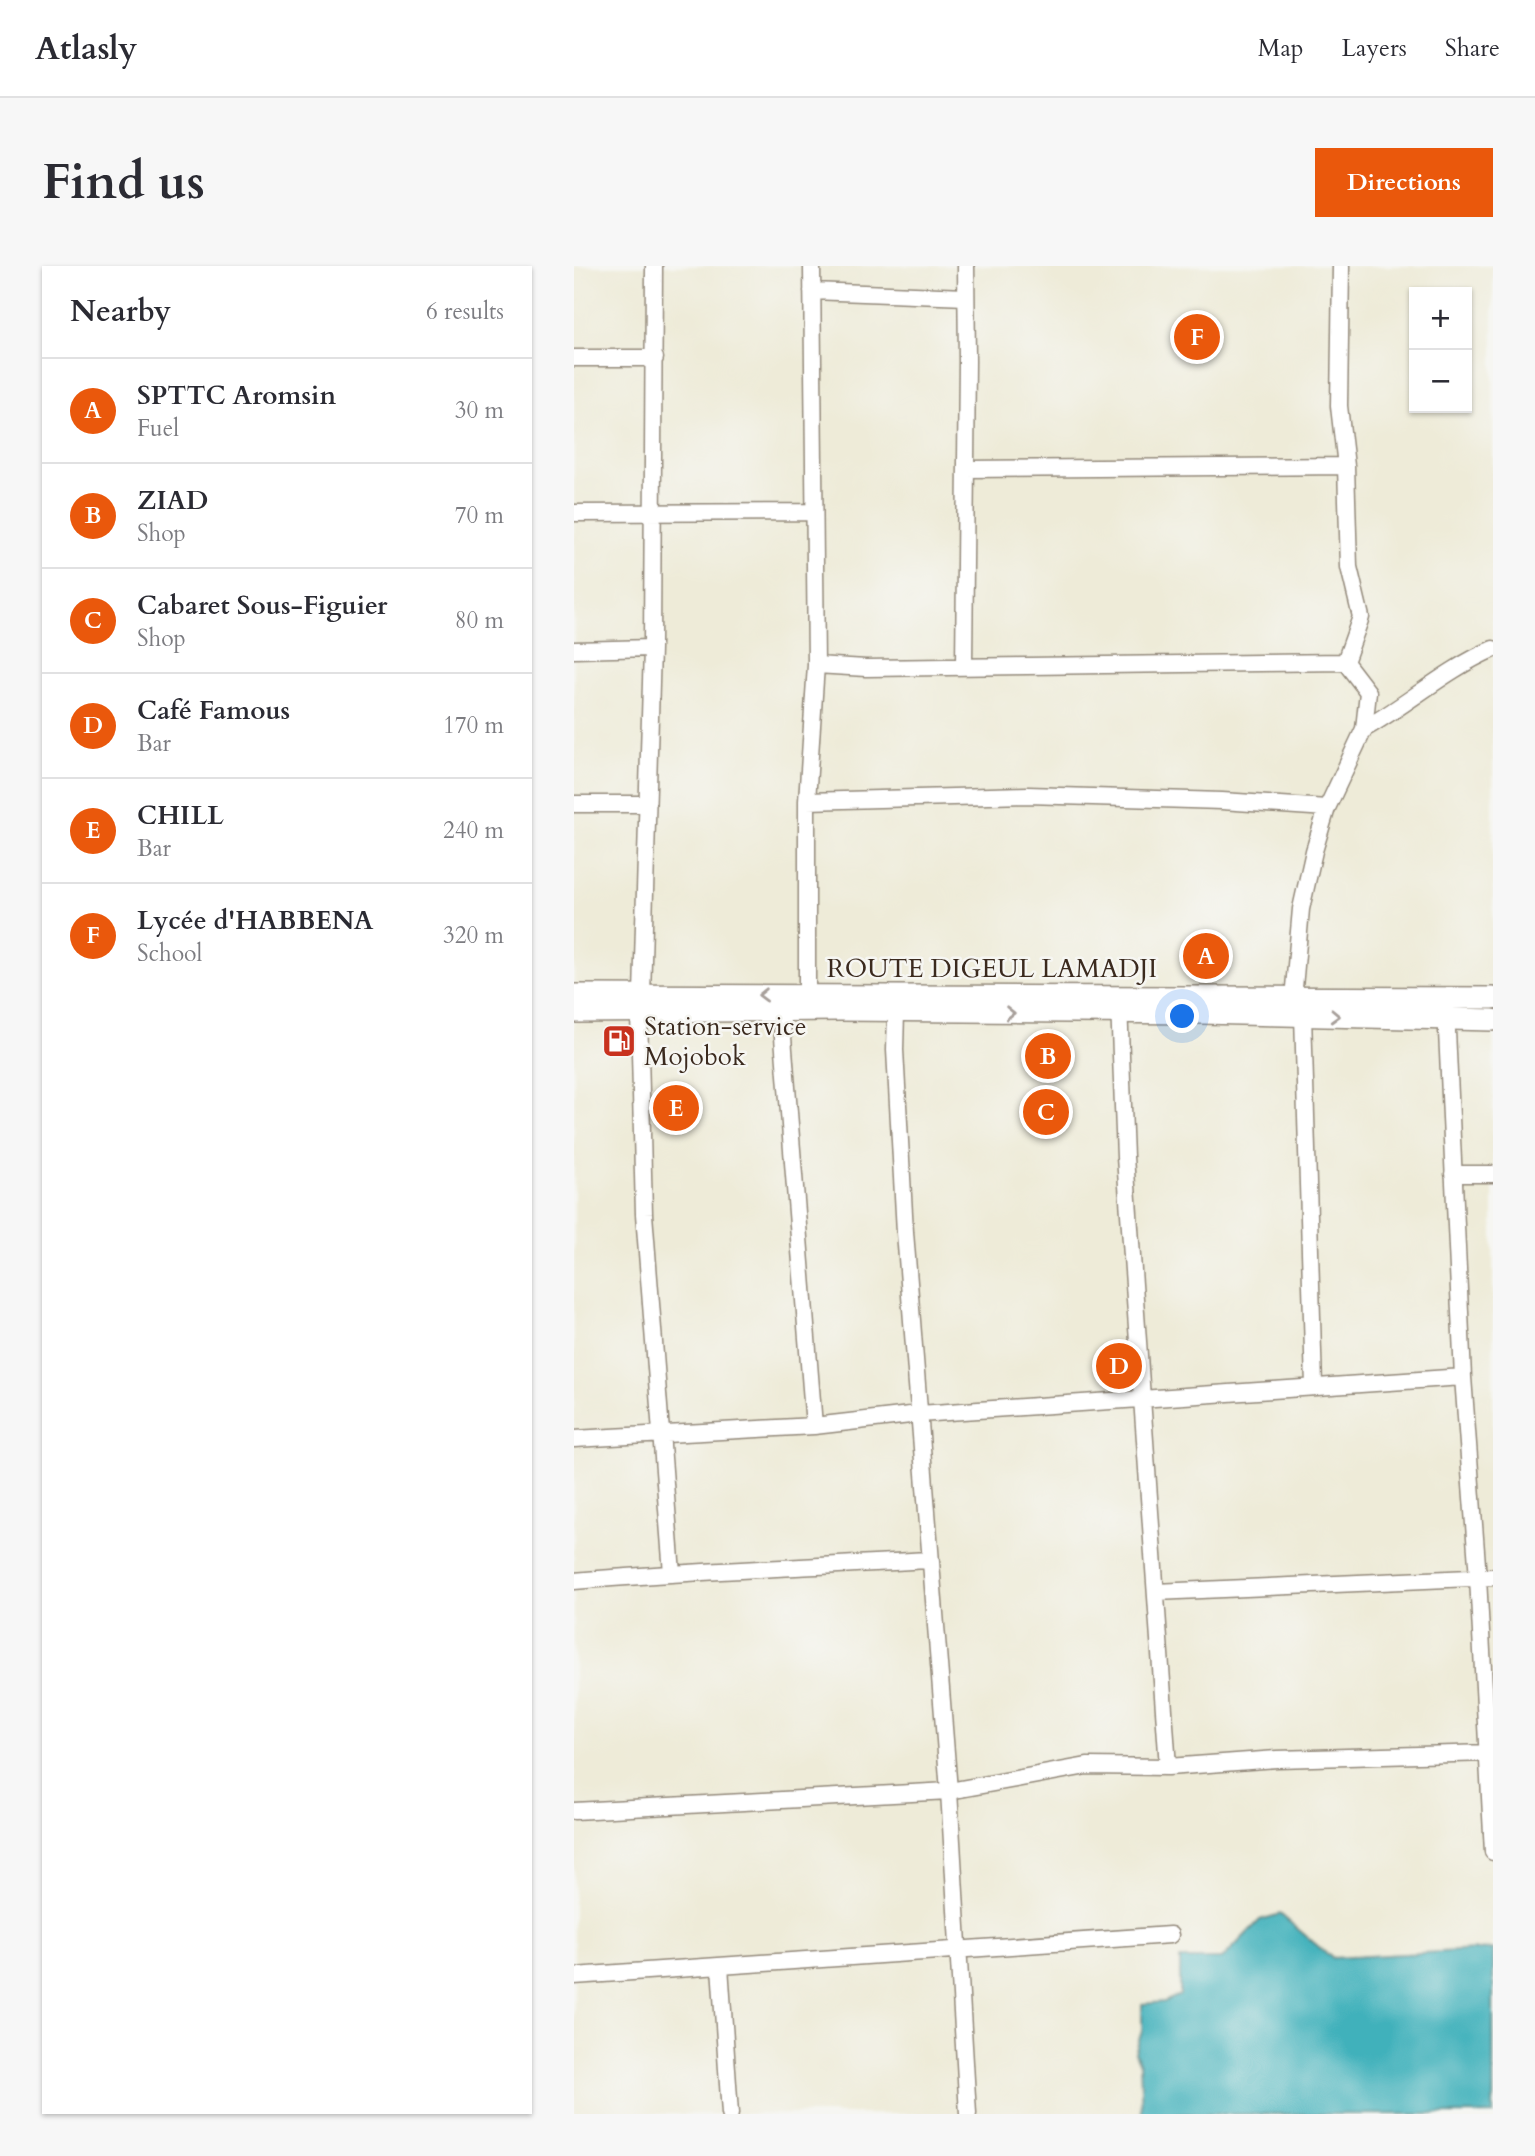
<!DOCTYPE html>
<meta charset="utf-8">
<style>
body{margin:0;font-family:Cardo,serif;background:#f7f7f7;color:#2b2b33}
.controls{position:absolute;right:21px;top:21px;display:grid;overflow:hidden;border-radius:0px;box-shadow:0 2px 5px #0004}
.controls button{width:63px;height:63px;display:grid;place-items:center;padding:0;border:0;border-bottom:2px solid #e1e1e2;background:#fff;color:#2b2b33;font:35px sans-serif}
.you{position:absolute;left:609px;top:751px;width:24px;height:24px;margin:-18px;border:5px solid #fff;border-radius:50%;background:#1a73e8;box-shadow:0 0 0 10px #1a73e833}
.badge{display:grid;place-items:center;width:46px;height:46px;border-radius:50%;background:#ea580c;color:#fff;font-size:23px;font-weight:700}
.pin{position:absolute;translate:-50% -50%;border:4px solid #fff;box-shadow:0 2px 7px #0006}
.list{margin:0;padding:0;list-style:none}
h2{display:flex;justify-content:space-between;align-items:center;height:91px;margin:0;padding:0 28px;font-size:30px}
h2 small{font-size:23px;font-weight:400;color:#7c7c81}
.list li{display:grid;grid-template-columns:46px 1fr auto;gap:21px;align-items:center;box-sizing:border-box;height:105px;padding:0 28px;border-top:2px solid #e1e1e2}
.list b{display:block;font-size:26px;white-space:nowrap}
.list p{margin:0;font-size:23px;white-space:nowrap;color:#7c7c81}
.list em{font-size:23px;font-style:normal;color:#7c7c81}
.map{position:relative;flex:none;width:919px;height:1848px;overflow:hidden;border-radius:0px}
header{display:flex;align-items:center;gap:42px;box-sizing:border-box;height:98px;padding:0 35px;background:#fff;border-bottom:2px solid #e1e1e2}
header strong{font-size:33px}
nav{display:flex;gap:38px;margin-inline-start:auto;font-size:24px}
.intro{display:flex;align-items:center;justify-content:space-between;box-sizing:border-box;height:168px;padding:0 42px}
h1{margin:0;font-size:49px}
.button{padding:18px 32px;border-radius:0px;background:#ea580c;color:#fff;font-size:24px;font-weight:700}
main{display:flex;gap:42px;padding:0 42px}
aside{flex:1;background:#fff;border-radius:0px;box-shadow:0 2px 5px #0004}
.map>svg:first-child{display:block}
.water{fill:#41b1bb;stroke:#3e6e6c;stroke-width:2}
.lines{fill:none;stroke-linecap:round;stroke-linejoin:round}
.minor-casing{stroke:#948a7b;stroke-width:19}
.major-casing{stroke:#948a7b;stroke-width:24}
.minor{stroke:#fff;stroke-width:16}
.major{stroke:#fff;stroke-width:21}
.oneway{stroke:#a79f9a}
.labels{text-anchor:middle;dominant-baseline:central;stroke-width:5;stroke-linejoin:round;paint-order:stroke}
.street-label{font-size:26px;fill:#3b2a1e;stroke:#f6f6f2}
.poi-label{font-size:26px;fill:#3b2a1e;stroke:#f6f6f2;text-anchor:start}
</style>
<header>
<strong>Atlasly</strong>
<nav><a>Map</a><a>Layers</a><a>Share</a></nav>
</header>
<div class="intro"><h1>Find us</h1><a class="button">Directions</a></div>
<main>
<aside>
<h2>Nearby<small>6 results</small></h2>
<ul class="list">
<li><span class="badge">A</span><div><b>SPTTC Aromsin</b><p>Fuel</p></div><em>30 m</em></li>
<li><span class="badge">B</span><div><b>ZIAD</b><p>Shop</p></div><em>70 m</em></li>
<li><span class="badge">C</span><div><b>Cabaret Sous-Figuier</b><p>Shop</p></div><em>80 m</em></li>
<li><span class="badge">D</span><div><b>Café Famous</b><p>Bar</p></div><em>170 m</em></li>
<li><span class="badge">E</span><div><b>CHILL</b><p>Bar</p></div><em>240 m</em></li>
<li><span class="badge">F</span><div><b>Lycée d'HABBENA</b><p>School</p></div><em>320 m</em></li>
</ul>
</aside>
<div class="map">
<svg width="919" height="1848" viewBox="0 0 919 1848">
<rect width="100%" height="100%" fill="#f6f6f2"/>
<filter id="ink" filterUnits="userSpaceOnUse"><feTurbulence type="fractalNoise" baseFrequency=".0143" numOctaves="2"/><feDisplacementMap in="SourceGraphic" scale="14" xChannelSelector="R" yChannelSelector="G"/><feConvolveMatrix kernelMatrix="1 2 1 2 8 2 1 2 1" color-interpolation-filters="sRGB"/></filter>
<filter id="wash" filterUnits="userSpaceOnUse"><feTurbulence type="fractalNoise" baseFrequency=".00686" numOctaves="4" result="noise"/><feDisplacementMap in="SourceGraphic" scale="28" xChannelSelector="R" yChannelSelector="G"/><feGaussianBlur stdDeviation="1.57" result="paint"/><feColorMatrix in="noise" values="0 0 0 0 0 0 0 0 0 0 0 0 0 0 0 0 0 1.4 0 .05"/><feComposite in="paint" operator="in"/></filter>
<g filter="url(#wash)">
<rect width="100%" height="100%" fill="#eeebd8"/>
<path class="water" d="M 706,1648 L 758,1692 L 919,1683 L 919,1848 L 568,1848 L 566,1798 L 561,1786 L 568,1765 L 568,1738 L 590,1736 L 606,1729 L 606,1693 L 648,1693 L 686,1654 Z"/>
</g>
<g filter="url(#ink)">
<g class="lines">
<g class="minor-casing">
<path id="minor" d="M 80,0 L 78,382 L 68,729 L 65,746 L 70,948 L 98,1307
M 767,0 L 765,140 L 772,200 L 775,301 L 787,351 L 771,396
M 238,25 L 392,31
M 0,92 L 81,92
M 392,203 L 772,200
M 0,247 L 240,246
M 0,384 L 78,382
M 242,399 L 292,402 L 771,396
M 390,399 L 393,95 L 392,0
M 790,463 C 834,438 873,403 919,383
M 233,535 L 454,529 L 648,535 L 753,542
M 0,538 L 73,538
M 233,729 L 233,535 L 242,399 L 238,0
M 719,733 L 727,643 L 740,585 L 753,542 L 790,463 L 794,426 L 771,396
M 545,738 L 551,891 L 594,1501
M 872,743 L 889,1111 L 904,1312 L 919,1586
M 207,746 L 240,1160
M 322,746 L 321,784 L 331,966 L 375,1525 L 394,1848
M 729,749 L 740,1120
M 879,908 L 919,908
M 0,1173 L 240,1160 L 345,1148 L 889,1111
M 0,1315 C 118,1305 237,1301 355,1294
M 582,1326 L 919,1311
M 0,1545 L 375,1525 L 513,1500 L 594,1501 L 703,1493 L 915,1487
M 146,1700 L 156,1848
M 0,1710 L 596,1669"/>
</g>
<g class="major-casing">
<path id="major" d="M 0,729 L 919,732
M 0,746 L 266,744 L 628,747 L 919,754"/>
</g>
<use href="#minor" class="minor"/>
<use href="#major" class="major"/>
</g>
<defs><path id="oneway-chevron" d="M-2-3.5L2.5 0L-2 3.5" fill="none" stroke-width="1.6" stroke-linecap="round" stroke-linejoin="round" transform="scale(1.75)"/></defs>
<g class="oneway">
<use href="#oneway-chevron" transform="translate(189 729) rotate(179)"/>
<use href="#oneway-chevron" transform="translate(436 747) rotate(1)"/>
<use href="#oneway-chevron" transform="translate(761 750) rotate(2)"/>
</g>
</g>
<defs>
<g id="fuel-square" transform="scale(1.75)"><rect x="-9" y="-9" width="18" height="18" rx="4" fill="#c8321e" stroke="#f6f6f2"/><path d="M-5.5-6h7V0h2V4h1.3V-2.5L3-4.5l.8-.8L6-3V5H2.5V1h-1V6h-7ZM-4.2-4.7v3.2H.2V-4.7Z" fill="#fff"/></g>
</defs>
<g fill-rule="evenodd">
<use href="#fuel-square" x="45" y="775"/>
</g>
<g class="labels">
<g class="street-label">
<text x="418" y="702">ROUTE DIGEUL LAMADJI</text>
</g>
<g class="poi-label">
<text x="70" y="760">Station-service<tspan x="70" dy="30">Mojobok</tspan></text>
</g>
</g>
</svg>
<div class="controls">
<button>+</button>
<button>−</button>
</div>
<div class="you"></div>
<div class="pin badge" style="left:632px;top:690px">A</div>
<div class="pin badge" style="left:474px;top:790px">B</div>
<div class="pin badge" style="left:472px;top:846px">C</div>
<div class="pin badge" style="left:545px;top:1100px">D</div>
<div class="pin badge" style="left:102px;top:842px">E</div>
<div class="pin badge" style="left:623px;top:71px">F</div>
</div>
</main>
